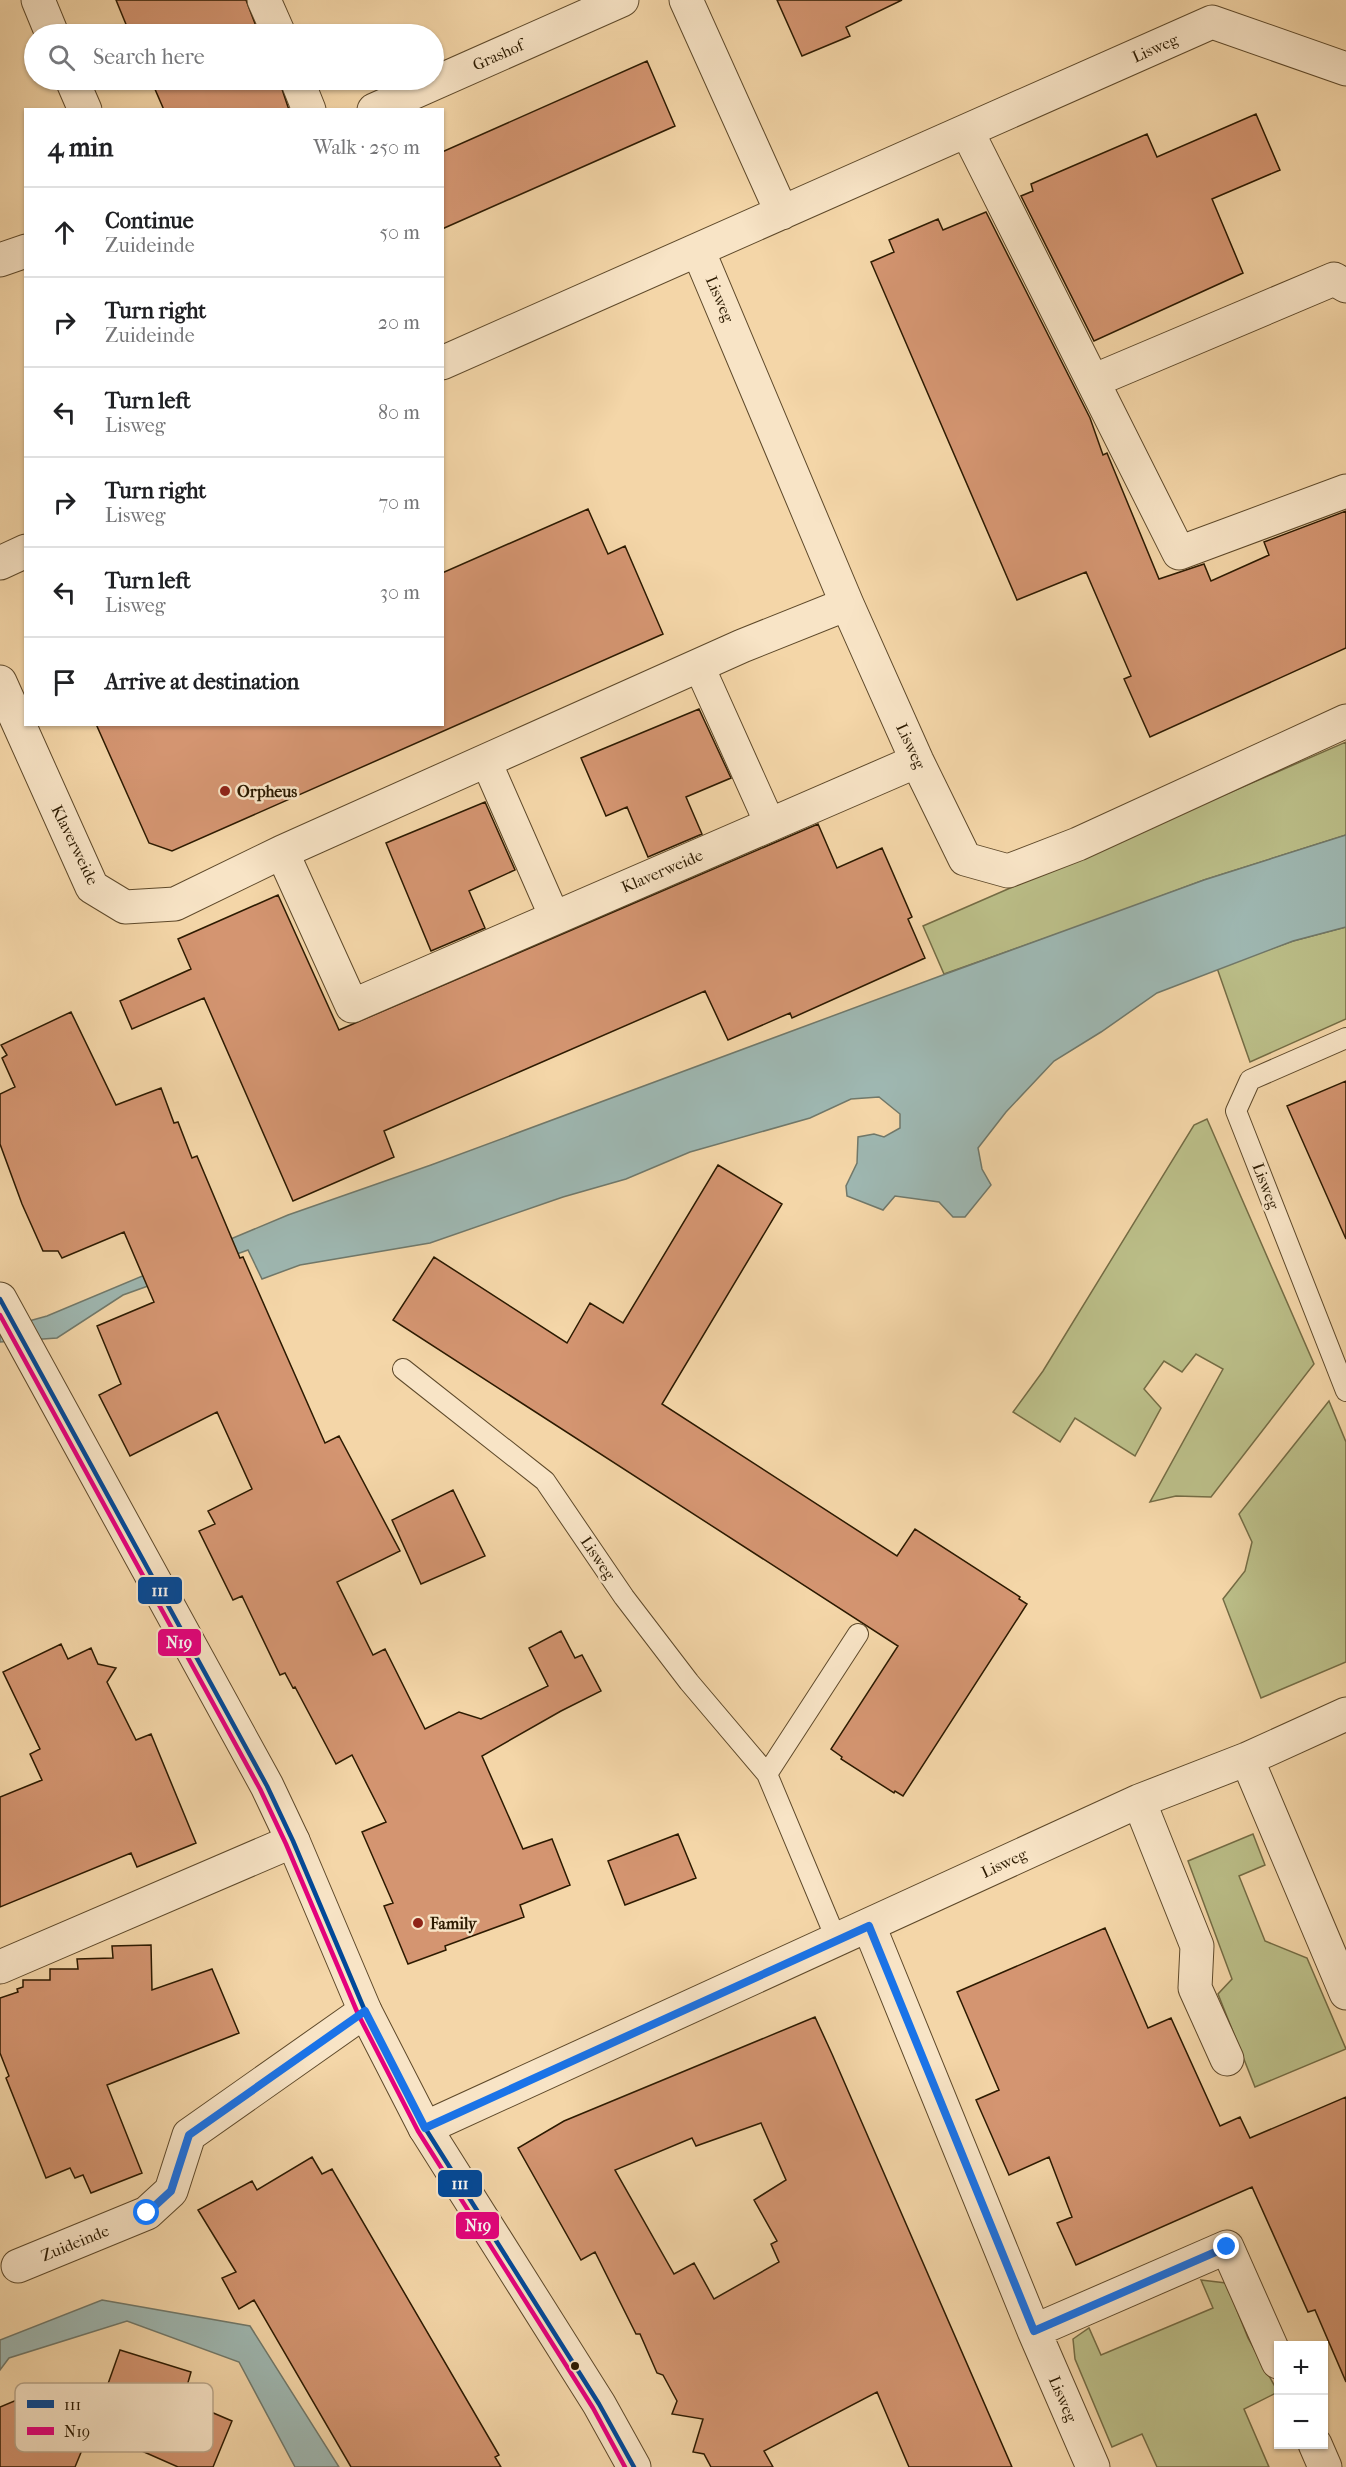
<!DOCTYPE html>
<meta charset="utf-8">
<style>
body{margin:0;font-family:"IM FELL French Canon",serif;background:#f2f2f2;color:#202124}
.controls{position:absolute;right:18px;bottom:18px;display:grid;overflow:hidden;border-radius:0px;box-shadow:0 2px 4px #0004}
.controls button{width:54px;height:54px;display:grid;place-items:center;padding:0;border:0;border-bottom:2px solid #e0e0e0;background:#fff;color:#202124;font:30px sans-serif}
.stop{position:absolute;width:18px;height:18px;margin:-14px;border:4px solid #1a73e8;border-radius:50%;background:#fff}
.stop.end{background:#1a73e8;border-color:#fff;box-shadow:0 2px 6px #0008}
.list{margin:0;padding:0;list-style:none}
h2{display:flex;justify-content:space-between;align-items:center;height:78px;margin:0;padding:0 24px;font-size:26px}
h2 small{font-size:20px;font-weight:400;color:#757577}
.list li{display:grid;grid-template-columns:39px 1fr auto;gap:18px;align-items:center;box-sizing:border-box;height:90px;padding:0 24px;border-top:2px solid #e0e0e0}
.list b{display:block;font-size:22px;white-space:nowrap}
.list p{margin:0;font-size:20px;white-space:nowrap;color:#757577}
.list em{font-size:20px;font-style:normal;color:#757577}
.icon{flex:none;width:33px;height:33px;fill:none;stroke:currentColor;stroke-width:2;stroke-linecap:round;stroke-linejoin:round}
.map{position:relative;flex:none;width:1346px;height:2467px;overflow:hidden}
.search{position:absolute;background:#fff;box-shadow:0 2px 4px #0004;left:24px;top:24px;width:420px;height:66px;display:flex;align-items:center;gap:15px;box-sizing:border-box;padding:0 21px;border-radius:33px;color:#757577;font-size:22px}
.panel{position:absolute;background:#fff;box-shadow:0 2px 4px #0004;left:24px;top:108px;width:420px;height:618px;border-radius:0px}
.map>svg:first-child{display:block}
.green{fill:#bbbe88;stroke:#746c44;stroke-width:1.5}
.water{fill:#9eb7b1;stroke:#70786a;stroke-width:1.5}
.building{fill:#d49571;stroke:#2c1a00;stroke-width:1.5;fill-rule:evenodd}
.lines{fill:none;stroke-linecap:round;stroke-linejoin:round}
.service-casing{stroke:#5e492a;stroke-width:22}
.pedestrian-casing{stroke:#5e492a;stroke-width:32}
.minor-casing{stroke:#5e492a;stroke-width:35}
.tertiary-casing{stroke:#5e492a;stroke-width:35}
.service{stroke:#f8e4c6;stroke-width:20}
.pedestrian{stroke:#f8e4c6;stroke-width:30}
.minor{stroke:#f8e4c6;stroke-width:33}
.tertiary{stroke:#f8e4c6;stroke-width:33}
.bus-1-casing{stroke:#f8e4c6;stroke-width:9}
.bus-2-casing{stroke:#f8e4c6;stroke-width:9}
.bus-1{stroke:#004899;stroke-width:4.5}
.bus-2{stroke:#e5007d;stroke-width:4.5}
.route{stroke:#1a73e8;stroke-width:8}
.poi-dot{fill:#8f2418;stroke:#f8e4c6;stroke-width:2}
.bus-dot{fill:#2c1a00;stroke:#f8e4c6;stroke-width:2}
.labels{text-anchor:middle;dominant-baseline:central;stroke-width:5;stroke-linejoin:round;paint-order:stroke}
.street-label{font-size:16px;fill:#2c1a00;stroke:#f8e4c6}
.poi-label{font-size:16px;font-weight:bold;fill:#2c1a00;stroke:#f8e4c6;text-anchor:start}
.key{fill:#f8e4c6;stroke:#bba78b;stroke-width:1.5}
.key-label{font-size:16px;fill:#2c1a00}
.line-badge{stroke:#f8e4c6;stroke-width:2}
.badge-label{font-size:16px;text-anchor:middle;font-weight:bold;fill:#fff}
</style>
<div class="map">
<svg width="1346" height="2467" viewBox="0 0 1346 2467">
<rect width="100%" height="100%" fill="#f4d6a8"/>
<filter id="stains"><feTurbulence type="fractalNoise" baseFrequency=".00333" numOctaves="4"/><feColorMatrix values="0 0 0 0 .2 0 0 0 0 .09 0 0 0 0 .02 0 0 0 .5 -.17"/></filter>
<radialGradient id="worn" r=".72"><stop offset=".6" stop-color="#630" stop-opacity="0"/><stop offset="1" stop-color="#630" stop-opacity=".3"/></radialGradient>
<path class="green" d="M 1346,742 L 1346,835 L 1204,880 L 1100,919 L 944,974 L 923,926 Z
M 1346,927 L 1346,1019 L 1250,1062 L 1217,968 L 1293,941 Z
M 1207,1119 L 1314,1364 L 1211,1497 L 1176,1496 L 1150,1502 L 1223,1369 L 1196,1354 L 1182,1372 L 1164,1361 L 1144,1389 L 1161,1408 L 1135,1456 L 1075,1418 L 1060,1442 L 1013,1412 L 1043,1371 L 1194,1125 Z
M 1329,1401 L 1346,1442 L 1346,1662 L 1261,1698 L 1223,1599 L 1245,1571 L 1252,1542 L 1239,1514 Z
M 1253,1834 L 1265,1865 L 1239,1876 L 1265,1941 L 1307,1958 L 1346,2049 L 1255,2087 L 1218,1994 L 1232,1979 L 1188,1861 Z
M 1201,2280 L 1226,2283 L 1248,2338 L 1278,2392 L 1244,2409 L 1269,2467 L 1157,2467 L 1142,2434 L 1112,2447 L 1075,2359 L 1073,2339 L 1089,2328 L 1101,2355 L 1213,2308 Z"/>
<path class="water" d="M 1346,835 L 1346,927 L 1293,941 L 1157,993 L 1101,1032 L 1054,1061 L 1006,1112 L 978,1148 L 982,1169 L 991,1185 L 965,1217 L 953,1217 L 939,1202 L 895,1196 L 883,1210 L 847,1196 L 846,1186 L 857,1163 L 858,1137 L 874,1134 L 884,1137 L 900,1128 L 900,1114 L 879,1097 L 851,1099 L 810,1118 L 690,1152 L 626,1179 L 563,1197 L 430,1243 L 300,1265 L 262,1279 L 248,1250 L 123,1295 L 57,1338 L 0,1342 L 0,1329 L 47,1316 L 288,1215 L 431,1165 L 951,972 L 1204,880 Z
M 102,2300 L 250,2326 L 339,2467 L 295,2467 L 239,2362 L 127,2321 L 9,2358 L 0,2370 L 0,2340 Z"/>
<path class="building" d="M 116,0 L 246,0 L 259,34 L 130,34 Z
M 777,0 L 902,0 L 846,27 L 850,36 L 802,56 Z
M 647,61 L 675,126 L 442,229 L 442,152 Z
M 151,80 L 279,80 L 289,110 L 164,110 Z
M 1256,114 L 1280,170 L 1212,199 L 1243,273 L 1094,341 L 1021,196 L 1033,191 L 1031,184 L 1147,134 L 1157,157 Z
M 986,212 L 1090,418 L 1103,455 L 1107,453 L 1159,579 L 1204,564 L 1211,581 L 1269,555 L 1264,542 L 1346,511 L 1346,648 L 1150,737 L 1124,679 L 1131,676 L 1086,572 L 1017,600 L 871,262 L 894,252 L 889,240 L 938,219 L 943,230 Z
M 588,509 L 608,554 L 625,546 L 663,634 L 172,851 L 149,843 L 96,724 L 442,724 L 442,573 Z
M 699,709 L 731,778 L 686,797 L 702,834 L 648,857 L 627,807 L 606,816 L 581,758 Z
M 485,802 L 515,870 L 469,891 L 485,928 L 431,951 L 386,843 Z
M 818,824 L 837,868 L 882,848 L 912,917 L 908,919 L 925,958 L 792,1018 L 790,1013 L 728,1040 L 705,991 L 384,1131 L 394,1157 L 293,1201 L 204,998 L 132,1029 L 120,1001 L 191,969 L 178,939 L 278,895 L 339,1030 Z
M 71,1012 L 116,1105 L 161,1088 L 174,1123 L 178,1122 L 192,1158 L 197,1156 L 240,1258 L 243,1257 L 325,1443 L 339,1436 L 400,1551 L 337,1582 L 373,1655 L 385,1649 L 425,1729 L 459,1712 L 481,1719 L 548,1686 L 529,1648 L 561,1631 L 575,1658 L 582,1655 L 601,1691 L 561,1711 L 482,1756 L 523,1849 L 552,1839 L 570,1885 L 520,1905 L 524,1917 L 445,1946 L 446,1950 L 408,1964 L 384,1906 L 393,1903 L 362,1832 L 386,1822 L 352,1755 L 336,1764 L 295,1687 L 293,1688 L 285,1673 L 280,1675 L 242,1596 L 233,1600 L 199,1531 L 215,1524 L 208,1511 L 252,1489 L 217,1412 L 130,1456 L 99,1395 L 121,1384 L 97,1326 L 154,1302 L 124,1232 L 62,1258 L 58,1251 L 43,1251 L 22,1204 L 0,1144 L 0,1094 L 15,1087 L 2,1058 L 7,1055 L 1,1045 Z
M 1346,1081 L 1346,1239 L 1287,1106 Z
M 718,1165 L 782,1204 L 662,1404 L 897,1556 L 915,1529 L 1020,1597 L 1019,1599 L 1027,1604 L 903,1796 L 895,1791 L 894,1793 L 841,1759 L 842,1757 L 831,1749 L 898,1646 L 393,1320 L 434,1257 L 567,1343 L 590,1303 L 623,1323 Z
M 453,1490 L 485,1556 L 421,1584 L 392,1520 Z
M 61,1644 L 68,1659 L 91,1648 L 98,1664 L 116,1668 L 107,1682 L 136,1740 L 151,1734 L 196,1843 L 137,1867 L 131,1853 L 0,1907 L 0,1797 L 42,1780 L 30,1754 L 40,1749 L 3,1672 Z
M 678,1834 L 696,1878 L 625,1905 L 608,1861 Z
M 1105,1928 L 1148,2028 L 1171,2018 L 1220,2126 L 1240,2117 L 1250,2138 L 1346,2097 L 1346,2382 L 1315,2310 L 1308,2312 L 1252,2187 L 1076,2265 L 1057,2223 L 1072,2217 L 1049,2157 L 1009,2175 L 976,2100 L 999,2090 L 957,1992 Z
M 151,1945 L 152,1990 L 212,1969 L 239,2033 L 107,2085 L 142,2173 L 91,2193 L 83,2175 L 75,2178 L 70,2168 L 46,2178 L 6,2078 L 9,2076 L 0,2053 L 0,1998 L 18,1992 L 17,1989 L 23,1987 L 23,1980 L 50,1980 L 50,1969 L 78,1969 L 77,1959 L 113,1958 L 112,1946 Z
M 815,2017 L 832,2054 L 1012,2467 L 909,2467 L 877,2392 L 764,2451 L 773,2467 L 711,2467 L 704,2454 L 693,2452 L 703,2419 L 672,2414 L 677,2401 L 663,2375 L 657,2373 L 640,2334 L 636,2334 L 595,2252 L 581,2260 L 518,2148 L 564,2121 ZM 761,2123 L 786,2180 L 754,2200 L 777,2241 L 771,2244 L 779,2262 L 714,2299 L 694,2263 L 674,2274 L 615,2170 L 692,2138 L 696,2146 Z
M 312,2157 L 322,2174 L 332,2169 L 499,2455 L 495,2457 L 501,2467 L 351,2467 L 254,2300 L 239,2309 L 222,2278 L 236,2272 L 198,2210 L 252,2181 L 257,2190 Z
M 120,2350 L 191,2372 L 183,2400 L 232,2421 L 213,2467 L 178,2467 L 92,2429 Z
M 43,2389 L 48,2400 L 94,2421 L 75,2467 L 0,2467 L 0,2407 Z"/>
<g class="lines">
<g class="service-casing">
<path id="service" d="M 1346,1038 L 1250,1080 L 1236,1111 L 1346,1391
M 403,1369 L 545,1481 L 624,1597 L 689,1682 L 767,1774 L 837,1941
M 767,1774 L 858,1634"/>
</g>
<g class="pedestrian-casing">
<path id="pedestrian" d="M 699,666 L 770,824
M 486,761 L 555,918"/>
</g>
<g class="minor-casing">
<path id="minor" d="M 38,0 L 52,34
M 264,0 L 279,34
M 686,0 L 782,213
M 72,80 L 85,110
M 297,80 L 309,110
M 374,110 L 622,0
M 967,131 L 1179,553 L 1346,491
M 698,250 L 847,604 L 917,761 L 965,859 L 1008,871 L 1078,844 L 1346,721
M 0,260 L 26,251
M 442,363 L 1212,22 L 1346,69
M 1093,381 L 1334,279 L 1346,286
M 0,563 L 26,551
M 847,604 L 742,646 L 282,852 L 352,1006 L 917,761
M 0,682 L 92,887 L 125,907 L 175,904 L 282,852
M 1247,1759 L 1346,1993
M 1139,1801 L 1197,1946 L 1195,1988 L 1227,2059
M 869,1926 L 1034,2331 L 1093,2467
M 0,1967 L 293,1841
M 425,2128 L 1139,1801 L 1247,1759 L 1346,1714
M 18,2266 L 147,2213 L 171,2191 L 189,2135 L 365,2011
M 1034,2331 L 1227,2247 L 1278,2362
M 1315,2444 L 1325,2467"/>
</g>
<g class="tertiary-casing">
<path id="tertiary" d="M 0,1299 L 267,1786 L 293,1841 L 365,2011 L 425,2128 L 599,2404 L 634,2467"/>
</g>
<use href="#service" class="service"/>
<use href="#pedestrian" class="pedestrian"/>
<use href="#minor" class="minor"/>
<use href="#tertiary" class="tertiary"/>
<g class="bus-1-casing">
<path id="bus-1" d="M 0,1299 L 267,1786 L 293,1841 L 365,2011 L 425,2128 L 599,2404 L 634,2467"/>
</g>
<g class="bus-2-casing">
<path id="bus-2" d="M 0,1315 L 260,1789 L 286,1844 L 358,2014 L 418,2131 L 593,2408 L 625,2467"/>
</g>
<use href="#bus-1" class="bus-1"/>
<use href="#bus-2" class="bus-2"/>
</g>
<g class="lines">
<path class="route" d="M 147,2213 L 171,2191 L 189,2135 L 365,2011 L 425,2128 L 869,1926 L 1034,2331 L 1227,2247"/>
</g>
<g class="poi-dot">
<circle cx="225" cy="791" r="6"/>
<circle cx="418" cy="1923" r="6"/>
</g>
<circle class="bus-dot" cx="575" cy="2366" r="5"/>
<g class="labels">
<g class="street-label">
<text transform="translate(1155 48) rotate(-24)">Lisweg</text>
<text transform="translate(498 55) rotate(-24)">Grashof</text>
<text transform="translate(720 299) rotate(67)">Lisweg</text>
<text transform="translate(911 746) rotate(65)">Lisweg</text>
<text transform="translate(75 845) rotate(64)">Klaverweide</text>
<text transform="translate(662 871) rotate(-23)">Klaverweide</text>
<text transform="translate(1266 1186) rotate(69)">Lisweg</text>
<text transform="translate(598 1558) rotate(56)">Lisweg</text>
<text transform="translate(1004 1863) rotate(-25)">Lisweg</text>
<text transform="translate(75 2243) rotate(-22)">Zuideinde</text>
<text transform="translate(1063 2399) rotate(67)">Lisweg</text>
</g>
<g class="poi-label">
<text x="237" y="791">Orpheus</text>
<text x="430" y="1923">Family</text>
</g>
</g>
<rect x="15" y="2383" width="198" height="69" rx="9" class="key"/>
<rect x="27" y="2400" width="27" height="8" fill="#004899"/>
<rect x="27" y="2427" width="27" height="8" fill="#e5007d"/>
<g class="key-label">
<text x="64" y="2410">111</text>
<text x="64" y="2437">N19</text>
</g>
<g class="line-badge">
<rect x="137" y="1576" width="46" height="29" rx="6" fill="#004899"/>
<rect x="157" y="1628" width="45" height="29" rx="6" fill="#e5007d"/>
<rect x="437" y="2169" width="46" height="29" rx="6" fill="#004899"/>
<rect x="455" y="2211" width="45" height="29" rx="6" fill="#e5007d"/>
</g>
<g class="badge-label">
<text x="160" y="1596">111</text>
<text x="179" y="1648">N19</text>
<text x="460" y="2189">111</text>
<text x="478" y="2231">N19</text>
</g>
<rect width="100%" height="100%" filter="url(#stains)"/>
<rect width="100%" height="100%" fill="url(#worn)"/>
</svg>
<div class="controls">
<button>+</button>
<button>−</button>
</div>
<div class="stop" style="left:147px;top:2213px"></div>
<div class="stop end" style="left:1227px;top:2247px"></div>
<div class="search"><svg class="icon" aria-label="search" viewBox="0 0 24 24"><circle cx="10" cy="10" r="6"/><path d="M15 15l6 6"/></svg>Search here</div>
<section class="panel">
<h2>4 min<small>Walk · 250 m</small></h2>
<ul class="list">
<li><svg class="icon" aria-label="ahead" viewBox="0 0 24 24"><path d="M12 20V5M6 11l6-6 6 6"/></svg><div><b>Continue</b><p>Zuideinde</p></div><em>50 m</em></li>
<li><svg class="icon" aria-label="right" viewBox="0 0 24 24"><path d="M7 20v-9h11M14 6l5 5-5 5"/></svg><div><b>Turn right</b><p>Zuideinde</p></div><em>20 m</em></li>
<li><svg class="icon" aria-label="left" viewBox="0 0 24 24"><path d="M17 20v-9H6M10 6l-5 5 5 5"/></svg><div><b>Turn left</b><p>Lisweg</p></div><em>80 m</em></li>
<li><svg class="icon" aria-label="right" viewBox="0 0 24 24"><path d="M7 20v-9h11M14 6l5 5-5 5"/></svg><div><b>Turn right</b><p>Lisweg</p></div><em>70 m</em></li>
<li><svg class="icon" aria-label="left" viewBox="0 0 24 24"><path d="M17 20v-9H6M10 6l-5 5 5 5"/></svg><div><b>Turn left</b><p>Lisweg</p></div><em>30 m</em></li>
<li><svg class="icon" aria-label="arrive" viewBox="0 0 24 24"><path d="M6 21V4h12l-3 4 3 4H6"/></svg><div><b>Arrive at destination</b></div></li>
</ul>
</section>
</div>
